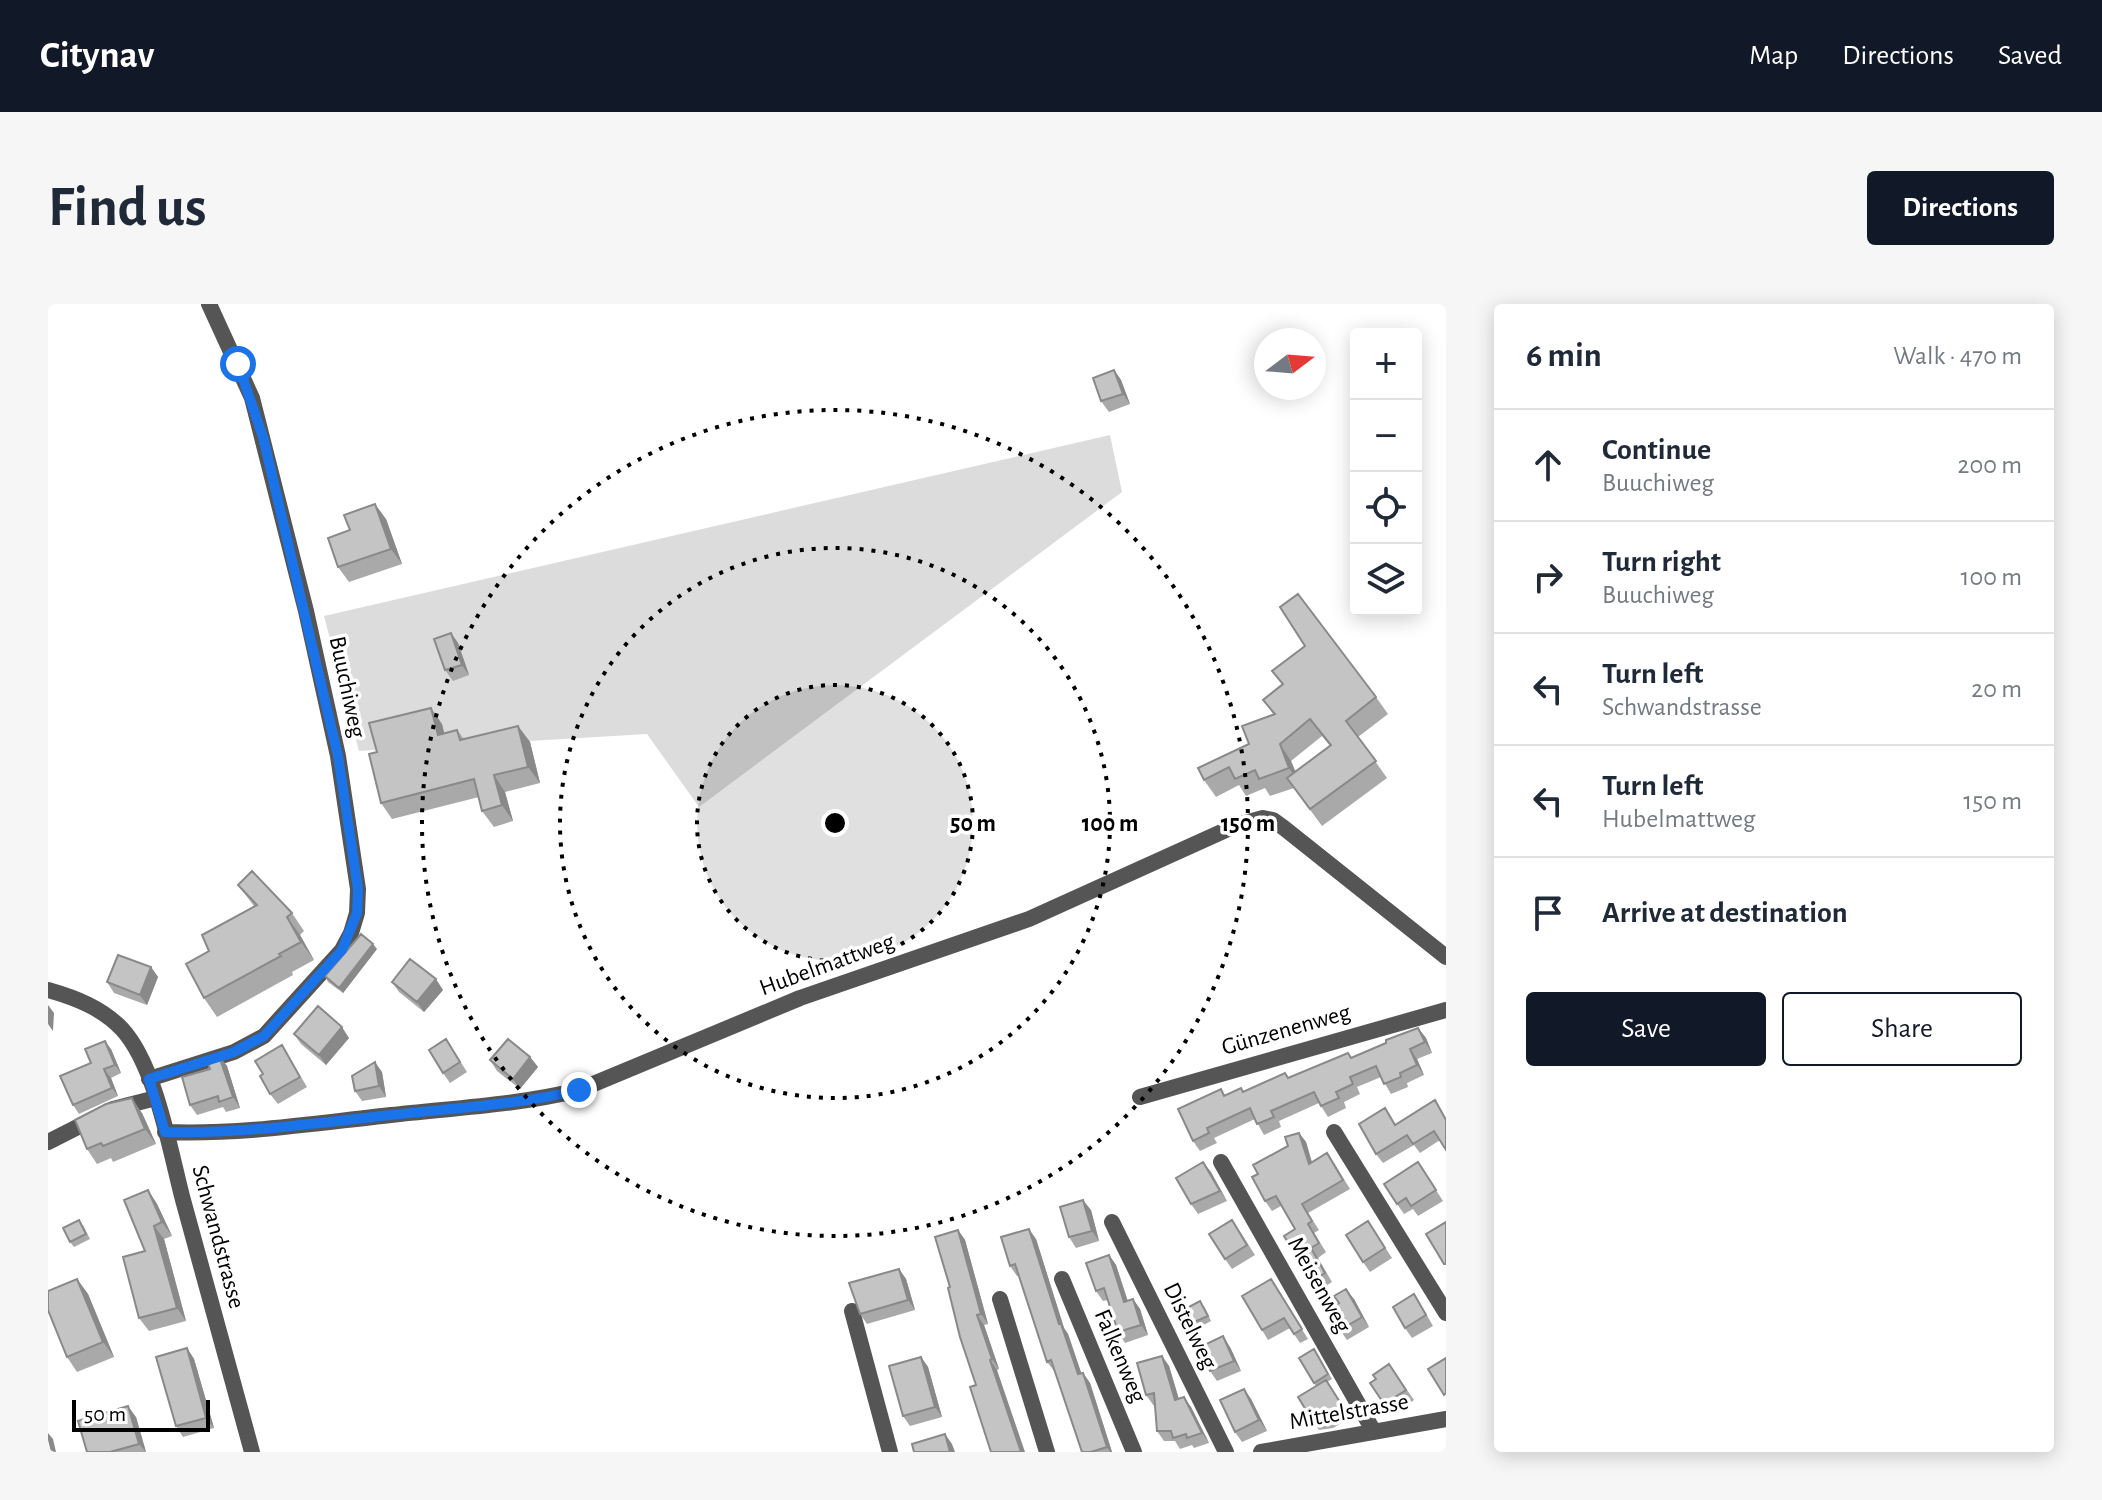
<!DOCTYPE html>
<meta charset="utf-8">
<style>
body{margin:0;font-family:"Alegreya Sans",sans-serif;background:#f6f6f7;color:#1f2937}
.controls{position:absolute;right:24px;top:24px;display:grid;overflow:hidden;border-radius:8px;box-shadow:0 4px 20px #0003}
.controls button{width:72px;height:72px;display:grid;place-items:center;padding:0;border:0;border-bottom:2px solid #e0e1e3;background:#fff;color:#1f2937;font:40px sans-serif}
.compass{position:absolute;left:1206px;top:24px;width:72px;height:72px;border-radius:50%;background:#fff;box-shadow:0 4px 20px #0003;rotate:74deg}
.scale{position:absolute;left:24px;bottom:20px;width:138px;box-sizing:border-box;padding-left:8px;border:4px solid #000;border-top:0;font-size:22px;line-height:28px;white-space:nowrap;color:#000;-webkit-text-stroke:6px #fff;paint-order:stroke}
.stop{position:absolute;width:24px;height:24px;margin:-18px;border:6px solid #1a73e8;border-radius:50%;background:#fff}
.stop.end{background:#1a73e8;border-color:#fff;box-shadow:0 2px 8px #0008}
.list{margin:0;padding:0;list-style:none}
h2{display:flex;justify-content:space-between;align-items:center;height:104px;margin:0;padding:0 32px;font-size:34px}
h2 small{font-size:26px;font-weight:400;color:#747a83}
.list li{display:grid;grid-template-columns:52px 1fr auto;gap:24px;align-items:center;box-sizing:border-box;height:112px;padding:0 32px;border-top:2px solid #e0e1e3}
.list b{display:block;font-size:30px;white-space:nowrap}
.list p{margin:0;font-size:26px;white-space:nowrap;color:#747a83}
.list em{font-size:26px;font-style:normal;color:#747a83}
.actions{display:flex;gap:16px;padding:24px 32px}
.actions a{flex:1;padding:18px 0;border:2px solid #111827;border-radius:8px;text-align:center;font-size:28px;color:#111827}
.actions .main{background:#111827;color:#fff}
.icon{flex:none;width:44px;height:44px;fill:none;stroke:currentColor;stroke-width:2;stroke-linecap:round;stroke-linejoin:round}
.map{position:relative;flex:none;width:1398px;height:1148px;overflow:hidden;border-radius:8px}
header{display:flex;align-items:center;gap:48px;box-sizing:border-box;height:112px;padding:0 40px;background:#111827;color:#fff}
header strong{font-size:38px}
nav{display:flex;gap:44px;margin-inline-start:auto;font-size:28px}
.intro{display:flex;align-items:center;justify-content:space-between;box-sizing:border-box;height:192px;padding:0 48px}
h1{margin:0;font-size:56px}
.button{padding:20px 36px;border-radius:8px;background:#111827;color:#fff;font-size:28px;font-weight:700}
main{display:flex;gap:48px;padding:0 48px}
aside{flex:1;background:#fff;border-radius:8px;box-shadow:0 4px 20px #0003}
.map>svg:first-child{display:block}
.green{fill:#dcdcdc}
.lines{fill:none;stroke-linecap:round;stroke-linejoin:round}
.minor{stroke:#555;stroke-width:16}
.wall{fill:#a9a9a9;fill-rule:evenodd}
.shaded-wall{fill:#898989}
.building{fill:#c4c4c4;stroke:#898989;stroke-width:2}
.route{stroke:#1a73e8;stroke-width:10}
.ring{fill:none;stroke:#000;stroke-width:4;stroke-dasharray:4 8}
.labels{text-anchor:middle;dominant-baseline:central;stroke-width:7;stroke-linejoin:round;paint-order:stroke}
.street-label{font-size:24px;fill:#000;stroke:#fff}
.centre{fill:#000;stroke:#fff;stroke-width:4}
.ring-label{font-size:24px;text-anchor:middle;font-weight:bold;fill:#000;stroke:#fff;stroke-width:7;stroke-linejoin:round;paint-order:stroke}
</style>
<header>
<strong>Citynav</strong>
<nav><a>Map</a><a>Directions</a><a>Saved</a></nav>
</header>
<div class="intro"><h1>Find us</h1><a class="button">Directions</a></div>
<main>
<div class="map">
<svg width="1398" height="1148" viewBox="0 0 1398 1148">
<rect width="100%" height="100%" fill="#fff"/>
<path class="green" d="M 1062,131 L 1074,188 L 651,503 L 599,430 L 311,447 L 276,312 Z"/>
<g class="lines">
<path class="minor" d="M 0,686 C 28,694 54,704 74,725 C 108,762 122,847 135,896 C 158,980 181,1064 204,1148
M 101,775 L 186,748 L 216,732 L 294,646 L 303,629 L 309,609 L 310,585 L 290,452 L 258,307 L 204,94 L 161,0
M 1092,793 L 1398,706
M 117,828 C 193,831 268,819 343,811 C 405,804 470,801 531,786 L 752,694 L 981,615 L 1189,521 L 1215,514 L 1225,516 L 1236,524 L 1398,653
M 1286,828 L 1398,1009
M 0,838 L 65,805 L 108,794
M 1173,858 L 1326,1128
M 1064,918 L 1178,1148
M 1014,975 L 1086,1148
M 952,995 L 999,1148
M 804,1007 L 842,1148
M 1213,1148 L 1398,1115"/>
</g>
<path class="wall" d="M 1066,66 L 1073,76 L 1082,100 L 1061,108 L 1053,97 Z
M 338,215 L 354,260 L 301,278 L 290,263 L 302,226 Z
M 403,329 L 410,339 L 421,371 L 405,377 L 397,366 Z
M 1224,367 L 1328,393 L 1340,410 L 1310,433 L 1339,474 L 1274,522 L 1246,484 L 1222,492 L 1217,484 L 1198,492 L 1191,481 L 1168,493 L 1156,476 L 1201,440 L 1225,410 L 1215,396 L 1234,380 ZM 1274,432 L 1282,442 L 1247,467 L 1243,457 Z
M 394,420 L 396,430 L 409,426 L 416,435 L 470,422 L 482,438 L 492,479 L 457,488 L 465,517 L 446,523 L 434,507 L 431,493 L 344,515 L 333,499 L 329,448 Z
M 190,581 L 244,609 L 256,627 L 252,631 L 266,656 L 244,668 L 245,671 L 169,713 L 156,694 L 161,647 L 206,602 Z
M 329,645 L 295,689 L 280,678 L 277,672 Z
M 103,663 L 110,673 L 99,701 L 66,689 L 59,678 Z
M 344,678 L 395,686 L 376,708 L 351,688 Z
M 1370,724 L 1378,734 L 1384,749 L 1369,755 L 1376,771 L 1359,779 L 1360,783 L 1343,790 L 1333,773 L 1309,783 L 1312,790 L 1296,798 L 1298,804 L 1280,813 L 1271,799 L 1231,817 L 1233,823 L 1216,831 L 1207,815 L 1166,834 L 1169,839 L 1152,847 L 1145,837 L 1173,785 L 1177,791 L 1196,788 L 1237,769 L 1241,774 L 1300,749 L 1304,754 Z
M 246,730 L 301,734 L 278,761 L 253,740 Z
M 398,735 L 419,768 L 402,779 L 395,769 Z
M 234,741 L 259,783 L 230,800 L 222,790 L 215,770 Z
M 63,745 L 73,769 L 63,774 L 70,792 L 31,810 L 25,801 L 43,759 Z
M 171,752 L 179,762 L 192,804 L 178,808 L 175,803 L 149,811 L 142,801 L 162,765 Z
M 482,753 L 490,763 L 472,785 L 449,767 L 442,756 Z
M 334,768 L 338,793 L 314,797 L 307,787 Z
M 1387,796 L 1398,814 L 1398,846 L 1392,836 L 1372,849 L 1366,841 L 1335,859 L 1328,850 L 1348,821 Z
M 94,809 L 108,840 L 65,858 L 63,854 L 49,860 L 39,845 Z
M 1251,829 L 1258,838 L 1264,858 L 1286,859 L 1302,885 L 1260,909 L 1271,926 L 1266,929 L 1278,948 L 1270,954 L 1284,978 L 1270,987 L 1264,977 L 1247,925 L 1233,902 L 1224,907 L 1217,897 L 1240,842 Z
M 1155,858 L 1179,897 L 1150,910 L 1143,900 Z
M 1370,858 L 1395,897 L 1370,912 L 1365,905 L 1356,910 L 1349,900 Z
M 100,886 L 109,900 L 124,932 L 116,935 L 138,1017 L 101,1027 L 91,1014 L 97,947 Z
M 1043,906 L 1051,937 L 1028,944 L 1021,933 Z
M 1320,917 L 1344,954 L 1322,968 L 1315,958 Z
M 35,921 L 42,935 L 26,943 L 22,938 Z
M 910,926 L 917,936 L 940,1020 L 936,1021 L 951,1065 L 928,1081 L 902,983 Z
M 1191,926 L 1207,951 L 1184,965 L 1177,955 Z
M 988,935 L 1016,1024 L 1020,1030 L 1033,1069 L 1035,1069 L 1042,1079 L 1064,1148 L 1034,1148 L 1007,1068 L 999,1058 L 971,971 L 969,972 L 962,962 Z
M 1061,951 L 1068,961 L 1080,997 L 1085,995 L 1092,1005 L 1100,1031 L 1077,1039 L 1070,1028 L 1060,996 L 1055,997 L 1048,987 Z
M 851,965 L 858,975 L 867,1006 L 819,1020 L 812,1010 Z
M 29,975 L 40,990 L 66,1053 L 29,1068 L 19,1053 Z
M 1229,985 L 1260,1035 L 1252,1039 L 1242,1024 L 1220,1036 L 1214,1026 Z
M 1306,995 L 1321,1023 L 1299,1036 L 1292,1026 Z
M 1373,1001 L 1385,1022 L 1364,1034 L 1357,1024 Z
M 1156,1002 L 1163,1017 L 1148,1025 L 1144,1019 Z
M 1182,1043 L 1193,1067 L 1169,1077 L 1162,1067 Z
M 139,1044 L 146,1055 L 166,1124 L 135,1133 L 128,1122 Z
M 1266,1045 L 1284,1075 L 1279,1078 L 1302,1114 L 1285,1124 L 1271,1126 L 1264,1116 L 1268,1082 L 1251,1054 Z
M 1114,1052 L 1121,1062 L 1131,1095 L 1143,1103 L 1161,1139 L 1146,1144 L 1144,1141 L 1132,1145 L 1127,1137 L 1116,1137 L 1109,1127 L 1107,1101 L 1106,1102 L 1098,1091 Z
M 873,1053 L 880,1063 L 894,1113 L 862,1122 L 855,1112 Z
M 1341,1060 L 1366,1096 L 1344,1111 L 1322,1079 L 1328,1075 Z
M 1196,1085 L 1203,1095 L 1219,1127 L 1194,1138 L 1187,1128 Z
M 88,1113 L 98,1148 L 39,1148 Z"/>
<path class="shaded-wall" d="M 1066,66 L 1073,76 L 1082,100 L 1075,90 Z
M 327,200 L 338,215 L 354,260 L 343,245 Z
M 403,329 L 410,339 L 421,371 L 414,361 Z
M 383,404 L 394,420 L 401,448 L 390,431 Z
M 470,422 L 482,438 L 492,479 L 480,463 Z
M 1232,440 L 1243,457 L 1253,481 L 1241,464 Z
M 446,471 L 457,488 L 465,517 L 454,501 Z
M 239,613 L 252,631 L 266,656 L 253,638 Z
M 325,640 L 329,645 L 295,689 L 291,684 Z
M 103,663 L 110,673 L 99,701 L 92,691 Z
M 388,675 L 395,686 L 376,708 L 369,698 Z
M 0,701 L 6,709 L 5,727 L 0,720 Z
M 294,723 L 301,734 L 278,761 L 271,751 Z
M 1370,724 L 1378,734 L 1384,749 L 1377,738 Z
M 57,737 L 63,745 L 73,769 L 67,761 Z
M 1362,745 L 1369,755 L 1376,771 L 1369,761 Z
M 171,752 L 179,762 L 192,804 L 185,793 Z
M 482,753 L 490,763 L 472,785 L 465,775 Z
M 327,758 L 334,768 L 338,793 L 331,782 Z
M 56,765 L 63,774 L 70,792 L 64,784 Z
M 84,794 L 94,809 L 108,840 L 97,825 Z
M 1251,829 L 1258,838 L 1267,870 L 1261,860 Z
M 1155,858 L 1163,868 L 1179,897 L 1172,887 Z
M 100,886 L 109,900 L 124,932 L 114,918 Z
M 1035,896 L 1043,906 L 1051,937 L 1044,927 Z
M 106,922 L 116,935 L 138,1017 L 129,1004 Z
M 981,925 L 988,935 L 1016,1024 L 1020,1030 L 1037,1080 L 1030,1070 L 1011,1020 Z
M 910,926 L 917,936 L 940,1020 L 933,1010 Z
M 1061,951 L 1068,961 L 1083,1008 L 1076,998 Z
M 851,965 L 858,975 L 867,1006 L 860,996 Z
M 29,975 L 40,990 L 66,1053 L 55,1038 Z
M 1298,985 L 1306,995 L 1321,1023 L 1314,1013 Z
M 1085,995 L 1092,1005 L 1100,1031 L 1093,1021 Z
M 929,1011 L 936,1021 L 951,1065 L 944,1055 Z
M 1175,1032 L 1182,1043 L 1193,1067 L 1186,1057 Z
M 139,1044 L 146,1055 L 166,1124 L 158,1114 Z
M 1114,1052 L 1121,1062 L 1134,1106 L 1127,1096 Z
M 873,1053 L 880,1063 L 894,1113 L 887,1103 Z
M 942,1056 L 949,1066 L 977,1148 L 973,1148 Z
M 1035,1069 L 1042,1079 L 1064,1148 L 1062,1148 L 1059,1143 Z
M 1196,1085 L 1203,1095 L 1219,1127 L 1211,1116 Z
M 1136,1093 L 1143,1103 L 1161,1139 L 1154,1129 Z
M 80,1102 L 88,1113 L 98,1148 L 91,1140 Z
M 0,1129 L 5,1135 L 8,1148 L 3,1148 L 0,1136 Z
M 897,1130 L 904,1140 L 907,1148 L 902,1148 Z"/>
<path class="building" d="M 1066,66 L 1075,90 L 1053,97 L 1045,74 Z
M 327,200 L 343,245 L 290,263 L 280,234 L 302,226 L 296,211 Z
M 1250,290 L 1328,393 L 1298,417 L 1328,457 L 1262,505 L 1239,474 L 1283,441 L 1262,415 L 1232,440 L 1241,464 L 1211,475 L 1207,466 L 1187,475 L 1181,463 L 1156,476 L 1150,464 L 1201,440 L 1194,422 L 1227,410 L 1215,396 L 1235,380 L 1224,367 L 1257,342 L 1232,303 Z
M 403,329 L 414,361 L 397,366 L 386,335 Z
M 383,404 L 390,431 L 409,426 L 412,436 L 470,422 L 480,463 L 446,471 L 454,501 L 434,507 L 426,475 L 333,499 L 321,450 L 329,448 L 321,419 Z
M 204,567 L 244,609 L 239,613 L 253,638 L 231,650 L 233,652 L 156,694 L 138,660 L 161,647 L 154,631 L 209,601 L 190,581 Z
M 313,630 L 325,640 L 291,684 L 277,672 Z
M 70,651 L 103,663 L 92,691 L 59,678 Z
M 362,655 L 388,675 L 369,698 L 344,678 Z
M 270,702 L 294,723 L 271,751 L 246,730 Z
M 1370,724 L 1377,738 L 1362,745 L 1369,761 L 1352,769 L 1353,773 L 1336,780 L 1328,762 L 1302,773 L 1305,780 L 1288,788 L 1291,794 L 1273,802 L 1266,788 L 1223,807 L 1226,813 L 1209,820 L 1202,804 L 1159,824 L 1161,829 L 1145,837 L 1130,805 L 1173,785 L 1176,792 L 1193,784 L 1195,788 L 1237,769 L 1240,774 L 1300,749 L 1303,754 L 1338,739 L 1338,736 Z
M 398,735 L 412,758 L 395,769 L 381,746 Z
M 460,735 L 482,753 L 465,775 L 442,756 Z
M 57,737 L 67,761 L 56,765 L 64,784 L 25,801 L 12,772 L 43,759 L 37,745 Z
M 234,741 L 252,773 L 222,790 L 212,772 L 215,770 L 207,757 Z
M 171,752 L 185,793 L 171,798 L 170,792 L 142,801 L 134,773 L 162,765 L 159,756 Z
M 327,758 L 331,782 L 307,787 L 304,772 Z
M 84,794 L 97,825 L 55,842 L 53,839 L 39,845 L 27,816 L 58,800 Z
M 1387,796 L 1398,816 L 1398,846 L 1386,827 L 1365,840 L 1359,831 L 1328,850 L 1311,820 L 1337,804 L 1347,821 Z
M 1251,829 L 1261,860 L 1279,849 L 1295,876 L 1254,900 L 1264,917 L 1260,920 L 1271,939 L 1263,944 L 1277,969 L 1264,977 L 1236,932 L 1247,925 L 1228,892 L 1217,897 L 1204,873 L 1210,870 L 1205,861 L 1240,842 L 1237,833 Z
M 1155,858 L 1172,887 L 1143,900 L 1128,874 Z
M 1370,858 L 1388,886 L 1363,902 L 1358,894 L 1349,900 L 1336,880 Z
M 100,886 L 114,918 L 106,922 L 129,1004 L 91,1014 L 75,953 L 97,947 L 76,896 Z
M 1035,896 L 1044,927 L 1021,933 L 1012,903 Z
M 31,916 L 38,930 L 22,938 L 15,924 Z
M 1184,916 L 1199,941 L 1177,955 L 1161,930 Z
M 1320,917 L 1337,944 L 1315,958 L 1298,931 Z
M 1398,918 L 1398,960 L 1396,960 L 1378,930 Z
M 981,925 L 1011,1020 L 1013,1020 L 1030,1070 L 1035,1069 L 1059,1143 L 1043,1148 L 1034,1148 L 1003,1056 L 999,1058 L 967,960 L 962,962 L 953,933 Z
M 910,926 L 933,1010 L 929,1011 L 944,1055 L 942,1056 L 973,1148 L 943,1148 L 922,1083 L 928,1081 L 912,1033 L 900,984 L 902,983 L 887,933 Z
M 1061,951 L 1076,998 L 1085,995 L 1093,1021 L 1070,1028 L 1056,984 L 1048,987 L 1038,959 Z
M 851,965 L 860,996 L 812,1010 L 801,979 Z
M 29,975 L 55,1038 L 19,1053 L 0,1006 L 0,987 Z
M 1223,975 L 1254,1025 L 1246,1030 L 1236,1014 L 1214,1026 L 1194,992 Z
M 1298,985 L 1314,1013 L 1292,1026 L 1280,1005 L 1291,999 L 1286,992 Z
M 1366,990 L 1378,1011 L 1357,1024 L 1345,1003 Z
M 1152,997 L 1160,1012 L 1144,1019 L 1137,1005 Z
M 1175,1032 L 1186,1057 L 1162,1067 L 1152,1043 Z
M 139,1044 L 158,1114 L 128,1122 L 108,1053 Z
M 1266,1045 L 1280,1070 L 1266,1079 L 1251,1054 Z
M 1114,1052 L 1127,1096 L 1136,1093 L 1154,1129 L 1139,1134 L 1138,1130 L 1125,1134 L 1123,1127 L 1109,1127 L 1106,1089 L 1098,1091 L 1089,1059 Z
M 873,1053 L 887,1103 L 855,1112 L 841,1062 Z
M 1398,1054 L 1398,1089 L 1396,1091 L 1380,1065 Z
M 1341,1060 L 1358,1086 L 1336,1100 L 1322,1079 L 1328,1075 L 1325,1071 Z
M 1278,1076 L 1295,1103 L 1278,1114 L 1264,1116 L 1250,1093 Z
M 1196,1085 L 1211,1116 L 1187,1128 L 1172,1096 Z
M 80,1102 L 91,1140 L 62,1148 L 39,1148 L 30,1117 Z
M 897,1130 L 902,1148 L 866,1148 L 864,1140 Z"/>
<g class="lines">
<path class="route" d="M 190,60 L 215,133 L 290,452 L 310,585 L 309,609 L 294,646 L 216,732 L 186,748 L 101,775 L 117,828 C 193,830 268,819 343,811 C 405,804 470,801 531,786"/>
</g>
<circle cx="787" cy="519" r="138" fill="#000" fill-opacity=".12"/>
<g class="ring">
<circle cx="787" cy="519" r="138"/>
<circle cx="787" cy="519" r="275"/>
<circle cx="787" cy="519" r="413"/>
</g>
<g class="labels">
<g class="street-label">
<text transform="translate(299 383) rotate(78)">Buuchiweg</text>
<text transform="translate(779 661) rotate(-20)">Hubelmattweg</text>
<text transform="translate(1238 726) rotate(-16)">Günzenenweg</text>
<text transform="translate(170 933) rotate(75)">Schwandstrasse</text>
<text transform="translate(1271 981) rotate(61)">Meisenweg</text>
<text transform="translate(1142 1022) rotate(64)">Distelweg</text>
<text transform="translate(1072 1052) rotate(67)">Falkenweg</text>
<text transform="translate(1301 1108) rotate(-10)">Mittelstrasse</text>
</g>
</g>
<circle cx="787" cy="519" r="12" class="centre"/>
<g class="ring-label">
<text x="925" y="527">50 m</text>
<text x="1062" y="527">100 m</text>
<text x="1200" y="527">150 m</text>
</g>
</svg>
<div class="controls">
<button>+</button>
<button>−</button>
<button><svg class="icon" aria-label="locate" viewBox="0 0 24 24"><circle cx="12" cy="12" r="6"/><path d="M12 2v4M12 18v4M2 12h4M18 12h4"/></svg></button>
<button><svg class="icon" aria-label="layers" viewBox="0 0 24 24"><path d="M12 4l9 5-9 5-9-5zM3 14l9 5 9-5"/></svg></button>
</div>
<svg class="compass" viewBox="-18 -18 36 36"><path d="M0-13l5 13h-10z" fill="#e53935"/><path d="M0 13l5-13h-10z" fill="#747a83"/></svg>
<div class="scale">50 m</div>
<div class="stop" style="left:190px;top:60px"></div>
<div class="stop end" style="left:531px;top:786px"></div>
</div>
<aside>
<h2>6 min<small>Walk · 470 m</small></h2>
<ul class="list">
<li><svg class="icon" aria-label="ahead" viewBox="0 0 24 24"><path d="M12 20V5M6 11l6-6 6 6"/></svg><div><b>Continue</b><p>Buuchiweg</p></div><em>200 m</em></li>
<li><svg class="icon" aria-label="right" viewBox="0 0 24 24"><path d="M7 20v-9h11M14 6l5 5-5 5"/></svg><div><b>Turn right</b><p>Buuchiweg</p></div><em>100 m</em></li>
<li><svg class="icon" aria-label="left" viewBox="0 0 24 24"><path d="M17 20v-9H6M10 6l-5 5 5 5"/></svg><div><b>Turn left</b><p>Schwandstrasse</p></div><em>20 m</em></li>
<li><svg class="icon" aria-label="left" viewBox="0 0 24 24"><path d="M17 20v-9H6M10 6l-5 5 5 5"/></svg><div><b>Turn left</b><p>Hubelmattweg</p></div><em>150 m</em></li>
<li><svg class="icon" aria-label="arrive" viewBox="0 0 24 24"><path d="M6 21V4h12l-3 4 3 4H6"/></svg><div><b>Arrive at destination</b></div></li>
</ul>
<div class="actions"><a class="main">Save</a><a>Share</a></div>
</aside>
</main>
